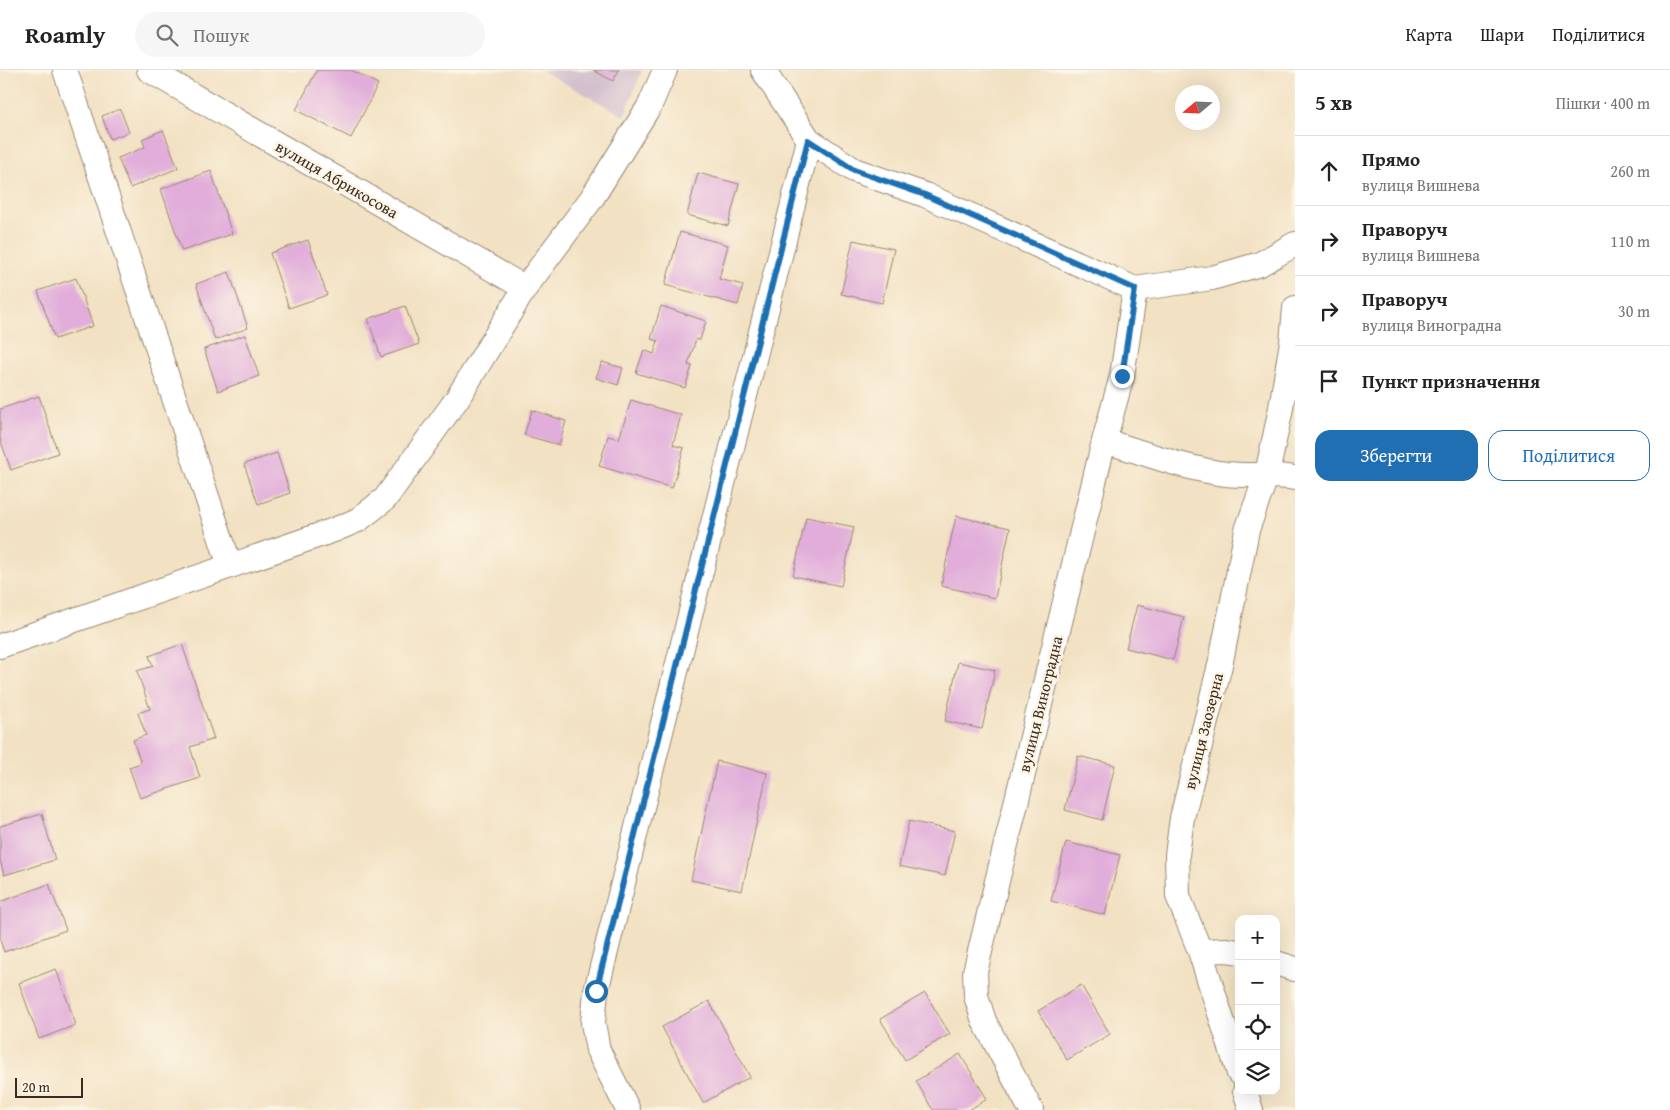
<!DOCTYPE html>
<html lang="uk">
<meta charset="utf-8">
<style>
body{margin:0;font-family:"Gentium Book Plus",serif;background:#f6f6f6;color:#222}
.controls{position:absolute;right:15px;bottom:15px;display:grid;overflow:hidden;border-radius:10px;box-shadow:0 5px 20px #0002}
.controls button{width:45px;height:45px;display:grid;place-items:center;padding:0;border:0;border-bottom:1px solid #e0e0e0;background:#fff;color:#222;font:25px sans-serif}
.compass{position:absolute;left:1175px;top:15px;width:45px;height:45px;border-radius:50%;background:#fff;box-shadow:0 5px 20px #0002;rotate:251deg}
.scale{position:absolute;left:15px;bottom:12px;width:68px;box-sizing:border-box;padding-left:5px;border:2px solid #3b2a1e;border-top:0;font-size:14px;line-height:18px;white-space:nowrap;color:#3b2a1e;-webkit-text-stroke:4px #fcf5e5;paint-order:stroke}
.stop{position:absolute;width:15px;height:15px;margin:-11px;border:4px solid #1f6fb2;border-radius:50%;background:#fff}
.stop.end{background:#1f6fb2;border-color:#fff;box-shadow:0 1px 5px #0008}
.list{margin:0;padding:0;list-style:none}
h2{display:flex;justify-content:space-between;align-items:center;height:65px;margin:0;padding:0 20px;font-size:21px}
h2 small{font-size:16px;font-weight:400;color:#767676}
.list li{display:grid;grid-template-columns:32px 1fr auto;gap:15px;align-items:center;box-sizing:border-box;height:70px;padding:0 20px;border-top:1px solid #e0e0e0}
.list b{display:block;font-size:19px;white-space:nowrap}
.list p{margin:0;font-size:16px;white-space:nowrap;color:#767676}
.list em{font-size:16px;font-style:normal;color:#767676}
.actions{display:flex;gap:10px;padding:15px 20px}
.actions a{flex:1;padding:11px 0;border:1px solid #1f6fb2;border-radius:15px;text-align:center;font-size:18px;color:#1f6fb2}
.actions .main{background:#1f6fb2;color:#fff}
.icon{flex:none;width:28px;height:28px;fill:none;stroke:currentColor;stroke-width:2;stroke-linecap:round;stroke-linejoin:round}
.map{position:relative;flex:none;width:1295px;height:1040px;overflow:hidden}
header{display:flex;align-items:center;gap:30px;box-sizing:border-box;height:70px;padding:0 25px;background:#fff;border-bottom:1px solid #e0e0e0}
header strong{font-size:24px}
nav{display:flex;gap:28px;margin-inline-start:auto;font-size:18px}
.search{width:350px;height:45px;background:#f6f6f6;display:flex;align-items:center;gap:12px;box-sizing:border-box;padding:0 18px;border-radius:28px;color:#767676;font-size:19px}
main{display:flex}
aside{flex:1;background:#fff}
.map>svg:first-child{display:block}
.industrial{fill:#d0bdcc}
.building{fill:#e1adda}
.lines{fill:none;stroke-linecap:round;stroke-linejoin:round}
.minor-casing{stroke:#968670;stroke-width:26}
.minor{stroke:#fff;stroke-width:24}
.route{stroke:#1f6fb2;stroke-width:6}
.labels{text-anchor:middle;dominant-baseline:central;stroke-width:5;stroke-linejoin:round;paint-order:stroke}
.street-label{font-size:16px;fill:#3b2a1e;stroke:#fcf5e5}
</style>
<header>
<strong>Roamly</strong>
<div class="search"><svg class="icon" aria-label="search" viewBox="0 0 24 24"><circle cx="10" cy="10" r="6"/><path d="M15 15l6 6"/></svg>Пошук</div>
<nav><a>Карта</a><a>Шари</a><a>Поділитися</a></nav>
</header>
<main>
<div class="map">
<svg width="1295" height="1040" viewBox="0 0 1295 1040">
<rect width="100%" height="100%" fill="#fcf5e5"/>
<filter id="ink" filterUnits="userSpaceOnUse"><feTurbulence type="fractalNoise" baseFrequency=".02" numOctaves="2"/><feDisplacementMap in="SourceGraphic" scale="10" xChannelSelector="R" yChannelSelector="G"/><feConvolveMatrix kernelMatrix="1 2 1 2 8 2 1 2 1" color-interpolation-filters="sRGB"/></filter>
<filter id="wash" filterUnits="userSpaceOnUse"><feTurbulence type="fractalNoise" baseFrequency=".0096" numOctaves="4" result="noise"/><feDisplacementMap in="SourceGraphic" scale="20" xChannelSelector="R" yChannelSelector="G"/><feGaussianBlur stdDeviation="1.12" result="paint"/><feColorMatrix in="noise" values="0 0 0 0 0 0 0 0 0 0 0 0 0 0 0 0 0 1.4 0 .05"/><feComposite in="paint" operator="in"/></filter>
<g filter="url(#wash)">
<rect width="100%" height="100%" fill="#f2e1c2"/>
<path class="industrial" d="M 541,0 L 642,0 L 624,46 Z"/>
<g id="blocks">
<path class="building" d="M 317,0 L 351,0 L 378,14 L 351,68 L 296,40 Z
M 593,0 L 619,0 L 613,11 Z
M 120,39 L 129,62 L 110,69 L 102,46 Z
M 163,60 L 178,98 L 130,118 L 118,88 L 145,77 L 142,69 Z
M 211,101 L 232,164 L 182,181 L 161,119 Z
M 698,103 L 739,114 L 728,156 L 687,145 Z
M 680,162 L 728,175 L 719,209 L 743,215 L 738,235 L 665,215 Z
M 308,170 L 327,225 L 289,238 L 270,183 Z
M 853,170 L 894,179 L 882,233 L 841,224 Z
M 229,202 L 248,258 L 215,270 L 196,214 Z
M 76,208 L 93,256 L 55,269 L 38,221 Z
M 405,236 L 419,274 L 381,287 L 368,249 Z
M 661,236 L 706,251 L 700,270 L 696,269 L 688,295 L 692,296 L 685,318 L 636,303 L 644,280 L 654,284 L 658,271 L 651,269 Z
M 245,265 L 259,306 L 218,321 L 204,279 Z
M 602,292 L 623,298 L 618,315 L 596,308 Z
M 39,326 L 58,383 L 11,400 L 0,369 L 0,339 Z
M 631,330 L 681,345 L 673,375 L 684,378 L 672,418 L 599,396 L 608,366 L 619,369 Z
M 532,340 L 566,351 L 559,375 L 524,365 Z
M 277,383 L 290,423 L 258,434 L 244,394 Z
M 956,446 L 1010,458 L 995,528 L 941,516 Z
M 806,447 L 854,457 L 841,516 L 793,506 Z
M 1137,535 L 1184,547 L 1173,590 L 1126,578 Z
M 182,574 L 214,669 L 190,677 L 200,708 L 140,728 L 129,697 L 141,693 L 133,670 L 146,665 L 138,643 L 150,639 L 137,601 L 153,596 L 149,586 Z
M 958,592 L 995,600 L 982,659 L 945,651 Z
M 1078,686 L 1115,695 L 1102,750 L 1065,740 Z
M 717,691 L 767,703 L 742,821 L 691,810 Z
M 42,744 L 55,790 L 4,805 L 0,790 L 0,756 Z
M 909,751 L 955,761 L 945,806 L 899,796 Z
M 1066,772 L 1120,785 L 1105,845 L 1051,831 Z
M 49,814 L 66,860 L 4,882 L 0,870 L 0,832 Z
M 56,899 L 76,955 L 39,969 L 19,913 Z
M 1081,915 L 1110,964 L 1067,990 L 1038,941 Z
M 925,923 L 950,964 L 905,990 L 880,949 Z
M 709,931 L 750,1007 L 703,1033 L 662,957 Z
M 960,984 L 987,1029 L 969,1040 L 933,1040 L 916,1011 Z"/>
</g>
</g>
<g filter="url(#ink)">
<use href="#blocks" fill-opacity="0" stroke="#968670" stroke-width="1"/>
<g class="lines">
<g class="minor-casing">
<path id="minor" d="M 65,0 L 230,496
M 149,0 L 525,218
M 763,0 L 809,70
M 1135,219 L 1212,208 L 1260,194 L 1295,174
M 1104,371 C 1143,382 1185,399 1226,404 C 1249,406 1271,404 1295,408
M 0,576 L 334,460 L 358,450 L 385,429 L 457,329 L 525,218 L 592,128 L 650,35 L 665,0
M 1200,881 L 1227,880 L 1239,882
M 1276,893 L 1295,899
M 1239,1003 L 1200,881 L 1178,826 L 1177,785 L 1182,748 L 1221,591 L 1247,460 L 1267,404 L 1280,343 L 1292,272 L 1295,238
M 1245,1021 L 1251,1040
M 628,1040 L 598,980 L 593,953 L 596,921 L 809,70 L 854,100 L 925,125 L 1135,219
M 1031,1040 L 984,951 L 976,926 L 975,902 L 1104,371 L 1122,306 L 1135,219"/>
</g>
<use href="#minor" class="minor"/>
</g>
</g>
<g class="lines" filter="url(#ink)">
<path class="route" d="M 596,921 L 808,70 L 854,100 L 925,125 L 1135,219 L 1122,306"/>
</g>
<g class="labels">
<g class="street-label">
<text transform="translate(337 109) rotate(30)">вулиця Абрикосова</text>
<text transform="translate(1040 634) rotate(-76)">вулиця Виноградна</text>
<text transform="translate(1203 661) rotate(-76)">вулиця Заозерна</text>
</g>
</g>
</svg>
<div class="controls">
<button>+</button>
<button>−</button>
<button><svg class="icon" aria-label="locate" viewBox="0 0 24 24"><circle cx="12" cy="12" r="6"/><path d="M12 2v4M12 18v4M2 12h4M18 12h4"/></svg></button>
<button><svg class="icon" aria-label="layers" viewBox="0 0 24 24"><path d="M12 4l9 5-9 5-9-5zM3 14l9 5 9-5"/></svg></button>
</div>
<svg class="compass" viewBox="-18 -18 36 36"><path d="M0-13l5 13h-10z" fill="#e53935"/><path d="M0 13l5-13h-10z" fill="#767676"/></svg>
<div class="scale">20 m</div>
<div class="stop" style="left:596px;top:921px"></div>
<div class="stop end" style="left:1122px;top:306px"></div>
</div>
<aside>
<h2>5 хв<small>Пішки · 400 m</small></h2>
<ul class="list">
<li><svg class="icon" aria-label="ahead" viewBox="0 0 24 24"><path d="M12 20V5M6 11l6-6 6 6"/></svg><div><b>Прямо</b><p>вулиця Вишнева</p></div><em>260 m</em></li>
<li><svg class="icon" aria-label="right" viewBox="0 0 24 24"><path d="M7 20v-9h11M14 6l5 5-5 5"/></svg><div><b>Праворуч</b><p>вулиця Вишнева</p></div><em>110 m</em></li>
<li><svg class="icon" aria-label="right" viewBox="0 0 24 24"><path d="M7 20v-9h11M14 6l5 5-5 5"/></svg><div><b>Праворуч</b><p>вулиця Виноградна</p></div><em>30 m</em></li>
<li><svg class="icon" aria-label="arrive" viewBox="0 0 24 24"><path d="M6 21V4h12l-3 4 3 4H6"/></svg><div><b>Пункт призначення</b></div></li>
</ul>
<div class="actions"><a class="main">Зберегти</a><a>Поділитися</a></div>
</aside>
</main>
